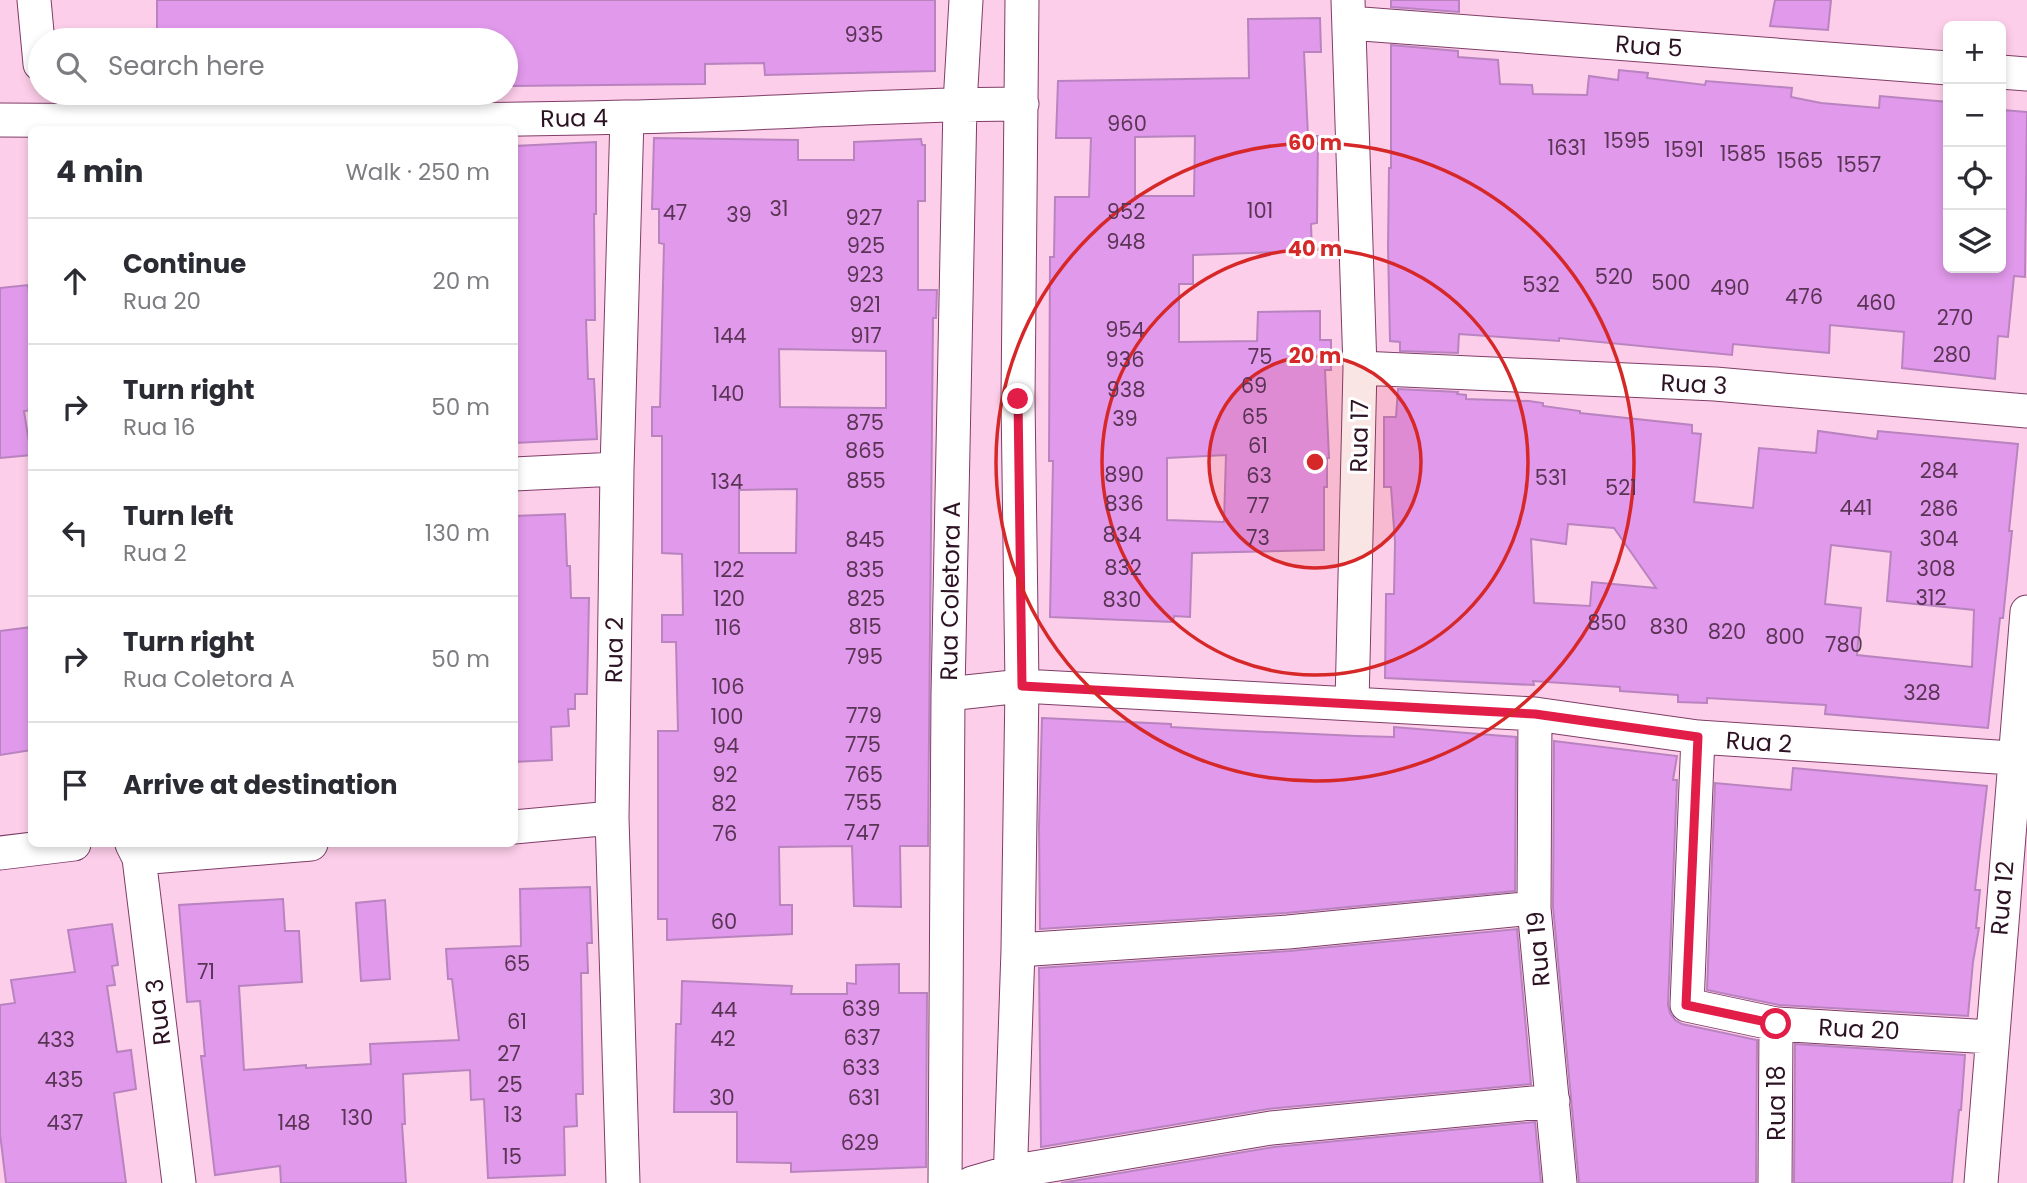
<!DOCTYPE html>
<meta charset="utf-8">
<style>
body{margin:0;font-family:Poppins,sans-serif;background:#f2f2f3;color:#2b2b33}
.controls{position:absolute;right:21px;top:21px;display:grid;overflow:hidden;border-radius:10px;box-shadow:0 4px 10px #0003}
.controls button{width:63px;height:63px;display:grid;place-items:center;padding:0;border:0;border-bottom:2px solid #e1e1e2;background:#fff;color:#2b2b33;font:35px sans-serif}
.stop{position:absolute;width:21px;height:21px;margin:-16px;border:5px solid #e11d48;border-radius:50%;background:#fff}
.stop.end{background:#e11d48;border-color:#fff;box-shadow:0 2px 7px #0008}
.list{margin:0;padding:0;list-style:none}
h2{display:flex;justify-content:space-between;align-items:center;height:91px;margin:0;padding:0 28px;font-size:30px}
h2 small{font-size:23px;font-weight:400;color:#7c7c81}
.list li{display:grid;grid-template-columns:46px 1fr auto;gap:21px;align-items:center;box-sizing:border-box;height:126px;padding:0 28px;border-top:2px solid #e1e1e2}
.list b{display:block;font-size:26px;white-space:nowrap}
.list p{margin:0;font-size:23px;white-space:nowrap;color:#7c7c81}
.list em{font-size:23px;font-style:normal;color:#7c7c81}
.icon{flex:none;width:38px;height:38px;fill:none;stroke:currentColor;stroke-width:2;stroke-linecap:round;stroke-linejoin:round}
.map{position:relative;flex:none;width:2027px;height:1183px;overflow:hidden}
.search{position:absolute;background:#fff;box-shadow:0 4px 10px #0003;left:28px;top:28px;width:490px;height:77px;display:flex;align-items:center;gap:18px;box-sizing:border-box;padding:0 24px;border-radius:38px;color:#7c7c81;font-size:26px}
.panel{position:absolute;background:#fff;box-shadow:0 4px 10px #0003;left:28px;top:126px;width:490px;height:721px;border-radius:10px}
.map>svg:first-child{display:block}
.building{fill:#e199eb;stroke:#b983c0;stroke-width:2;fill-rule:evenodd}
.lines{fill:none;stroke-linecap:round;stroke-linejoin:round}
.street-casing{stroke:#7f3d68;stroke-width:35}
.street{stroke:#fff;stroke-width:33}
.route{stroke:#e11d48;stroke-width:9}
.ring{fill:none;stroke:#d62828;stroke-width:3.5}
.labels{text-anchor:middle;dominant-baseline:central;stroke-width:6;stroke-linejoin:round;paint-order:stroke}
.number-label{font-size:21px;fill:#5a3455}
.street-label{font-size:24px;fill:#2d1223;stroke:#fff}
.centre{fill:#d62828;stroke:#fff;stroke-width:3.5}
.ring-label{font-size:21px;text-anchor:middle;font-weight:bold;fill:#d62828;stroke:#fff;stroke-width:6;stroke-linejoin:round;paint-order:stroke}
</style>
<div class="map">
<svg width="2027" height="1183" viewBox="0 0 2027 1183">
<rect width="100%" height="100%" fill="#fdcee9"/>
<path class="building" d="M 157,0 L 935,0 L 935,71 L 765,75 L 764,63 L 705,64 L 705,84 L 506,86 L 506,40 L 157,40 Z
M 1391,0 L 1459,0 L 1459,12 L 1391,7 Z
M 1775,0 L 1831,0 L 1828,30 L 1770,26 Z
M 1320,18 L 1321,52 L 1304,52 L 1308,136 L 1318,136 L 1317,223 L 1311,224 L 1312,251 L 1193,255 L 1193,284 L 1179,284 L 1179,342 L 1257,341 L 1258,312 L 1320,311 L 1320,340 L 1331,340 L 1331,370 L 1325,370 L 1329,458 L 1327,458 L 1327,487 L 1324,487 L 1324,550 L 1192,553 L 1190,617 L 1174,616 L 1173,622 L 1050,617 L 1053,461 L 1049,461 L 1050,257 L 1054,257 L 1055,197 L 1089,197 L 1091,138 L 1056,138 L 1058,81 L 1249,78 L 1248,19 ZM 1195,136 L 1194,196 L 1135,196 L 1135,137 ZM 1226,455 L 1224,522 L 1167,520 L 1167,458 Z
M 1391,45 L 1458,51 L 1458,57 L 1498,60 L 1500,84 L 1532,85 L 1533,94 L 1587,95 L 1589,76 L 1618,80 L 1619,70 L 1648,73 L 1647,78 L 1705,85 L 1706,81 L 1792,88 L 1791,97 L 1821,103 L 1879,108 L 1880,96 L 1948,102 L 1948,268 L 2001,268 L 2001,116 L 2003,110 L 2027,112 L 2025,277 L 2014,276 L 2008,337 L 1998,336 L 1995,379 L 1902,368 L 1904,332 L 1830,325 L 1829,353 L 1733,344 L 1732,355 L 1559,338 L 1559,341 L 1459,334 L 1458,353 L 1400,351 L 1400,342 L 1390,341 L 1388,248 L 1389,168 L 1391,168 Z
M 654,138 L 798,140 L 798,160 L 854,160 L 854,142 L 921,139 L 922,145 L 925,145 L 925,201 L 918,201 L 918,290 L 937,290 L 936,318 L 933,318 L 928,846 L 900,846 L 901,907 L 854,906 L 852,846 L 779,847 L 780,905 L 792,905 L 792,934 L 667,940 L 667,919 L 658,919 L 658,731 L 678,731 L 676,642 L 662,642 L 662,615 L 683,615 L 682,554 L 662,553 L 662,436 L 652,436 L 652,407 L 660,407 L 664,244 L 659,243 L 659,209 L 652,209 ZM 779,349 L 886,351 L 886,408 L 780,407 ZM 797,489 L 796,553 L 739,553 L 739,490 Z
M 596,142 L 596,214 L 594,214 L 595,320 L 586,320 L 588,379 L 594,379 L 597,439 L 514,443 L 514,146 Z
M 28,285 L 32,313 L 32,410 L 24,411 L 31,455 L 0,458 L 0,288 Z
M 1398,389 L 1458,392 L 1457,394 L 1466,395 L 1466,399 L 1529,401 L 1543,403 L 1543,406 L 1580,411 L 1580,413 L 1692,425 L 1692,433 L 1701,434 L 1694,502 L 1753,508 L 1759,448 L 1816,453 L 1818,431 L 1877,439 L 1878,431 L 2018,444 L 2009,531 L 2012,531 L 2003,618 L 2000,618 L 1988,728 L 1825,714 L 1826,705 L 1707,698 L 1707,703 L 1678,702 L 1678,695 L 1620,691 L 1620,687 L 1533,681 L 1534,685 L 1385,678 L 1386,594 L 1394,594 L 1395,542 L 1391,487 L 1384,487 L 1384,417 L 1396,417 ZM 1568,524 L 1614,528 L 1656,588 L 1592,582 L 1590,606 L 1534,603 L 1531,539 L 1566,544 ZM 1831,545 L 1891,552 L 1887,601 L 1974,610 L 1972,667 L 1857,655 L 1861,608 L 1825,604 Z
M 565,514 L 567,566 L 570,566 L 571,598 L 589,598 L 587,694 L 575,694 L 575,709 L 568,709 L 569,726 L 551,727 L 552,760 L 514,762 L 514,516 Z
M 32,627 L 32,750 L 0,755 L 0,631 Z
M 1042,718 L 1171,724 L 1171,727 L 1224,730 L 1357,736 L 1394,737 L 1394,727 L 1516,737 L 1515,891 L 1286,913 L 1040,929 L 1039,826 Z
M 1554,741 L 1677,756 L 1673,780 L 1677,780 L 1668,1005 L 1670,1013 L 1675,1020 L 1682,1024 L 1757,1040 L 1756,1183 L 1579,1183 L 1553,907 Z
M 1793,768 L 1987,786 L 1975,890 L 1980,890 L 1976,928 L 1979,928 L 1973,962 L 1968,1016 L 1779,1005 L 1707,990 L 1715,783 L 1791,790 Z
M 590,887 L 592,943 L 587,943 L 588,973 L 581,973 L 583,1094 L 576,1094 L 577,1126 L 564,1127 L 565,1175 L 488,1178 L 484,1099 L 471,1100 L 470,1070 L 403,1074 L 405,1124 L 402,1124 L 406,1183 L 281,1183 L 280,1166 L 215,1175 L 201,1056 L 205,1056 L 200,1001 L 187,1002 L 179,905 L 283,899 L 285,931 L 299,931 L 302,982 L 239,986 L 244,1070 L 306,1065 L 306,1068 L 371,1064 L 370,1044 L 459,1040 L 452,979 L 448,979 L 446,949 L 521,946 L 520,889 Z
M 385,900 L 390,979 L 361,981 L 356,903 Z
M 112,924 L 118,965 L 112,966 L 115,985 L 107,986 L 117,1052 L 131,1050 L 136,1089 L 114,1093 L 126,1183 L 6,1183 L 0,1134 L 0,1005 L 15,1003 L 11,980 L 75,972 L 68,930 Z
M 1517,929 L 1531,1084 L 1268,1109 L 1041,1147 L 1039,968 L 1289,951 Z
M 899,964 L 899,993 L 927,993 L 926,1167 L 791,1172 L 791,1163 L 737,1162 L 737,1112 L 674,1112 L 676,1024 L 681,1024 L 682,981 L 792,986 L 791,994 L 847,994 L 847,983 L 856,984 L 856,965 Z
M 1795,1044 L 1965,1055 L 1961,1110 L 1959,1110 L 1952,1183 L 1794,1183 Z
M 1535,1122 L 1541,1183 L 1061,1183 L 1274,1147 Z"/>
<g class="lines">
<g class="street-casing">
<path id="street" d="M 34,0 L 40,64
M 1348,0 L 1360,368 L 1352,703
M 1349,23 L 1948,68
M 2001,72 L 2027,74
M 0,120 C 208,121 417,122 625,117 C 757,115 889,104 1022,104
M 1360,368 L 1715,384 L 2027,411
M 514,474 L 617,469
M 948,694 L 1022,686 L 1535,714 L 1698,737 L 2027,759
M 1535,714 L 1534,908 L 1560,1183
M 1698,737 L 1687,1005 L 1776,1024 L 1991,1037
M 514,827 L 612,818
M 132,844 L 139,858 L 179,1183
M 0,853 L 74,844
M 139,858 L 311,844
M 1018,950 L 1288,932 L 1534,908
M 623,1183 L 612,818 L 617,469 L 627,117
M 945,1183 L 948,694 L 960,104 L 966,0
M 972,1183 L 1010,1172 L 1271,1128 L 1553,1101
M 1010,1183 L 1018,950 L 1022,686 L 1018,399 L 1022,0
M 1775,1183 L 1776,1024
M 1981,1183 L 2027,612"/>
</g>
<use href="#street" class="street"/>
</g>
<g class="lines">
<path class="route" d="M 1018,399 L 1022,686 L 1535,714 L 1698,737 L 1686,1005 L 1776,1024"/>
</g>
<circle cx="1315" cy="462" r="106" fill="#d62828" fill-opacity=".12"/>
<g class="ring">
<circle cx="1315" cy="462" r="106"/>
<circle cx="1315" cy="462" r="213"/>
<circle cx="1315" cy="462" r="319"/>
</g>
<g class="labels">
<g class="number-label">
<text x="864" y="34">935</text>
<text x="1127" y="123">960</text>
<text x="1627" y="140">1595</text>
<text x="1567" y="147">1631</text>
<text x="1684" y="149">1591</text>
<text x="1743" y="153">1585</text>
<text x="1800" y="160">1565</text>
<text x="1859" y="164">1557</text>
<text x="779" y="208">31</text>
<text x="1260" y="210">101</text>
<text x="1126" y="211">952</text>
<text x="675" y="212">47</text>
<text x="739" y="214">39</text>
<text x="864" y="217">927</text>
<text x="1126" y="241">948</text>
<text x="866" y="245">925</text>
<text x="865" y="274">923</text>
<text x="1614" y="276">520</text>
<text x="1671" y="282">500</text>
<text x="1541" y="284">532</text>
<text x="1730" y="287">490</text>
<text x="1804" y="296">476</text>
<text x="1876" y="302">460</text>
<text x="865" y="304">921</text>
<text x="1955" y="317">270</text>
<text x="1125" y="329">954</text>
<text x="730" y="335">144</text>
<text x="866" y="335">917</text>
<text x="1952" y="354">280</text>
<text x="1260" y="356">75</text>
<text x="1125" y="359">936</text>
<text x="1254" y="385">69</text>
<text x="1126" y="389">938</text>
<text x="728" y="393">140</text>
<text x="1255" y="416">65</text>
<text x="1125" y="418">39</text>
<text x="865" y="422">875</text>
<text x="1258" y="445">61</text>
<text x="865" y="450">865</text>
<text x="1939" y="470">284</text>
<text x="1124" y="474">890</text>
<text x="1259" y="475">63</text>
<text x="1551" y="477">531</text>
<text x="866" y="480">855</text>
<text x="727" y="481">134</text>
<text x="1621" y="487">521</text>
<text x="1124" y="503">836</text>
<text x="1258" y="505">77</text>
<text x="1856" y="507">441</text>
<text x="1939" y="508">286</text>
<text x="1122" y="534">834</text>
<text x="1258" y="537">73</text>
<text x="1939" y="538">304</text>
<text x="865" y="539">845</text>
<text x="1123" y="567">832</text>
<text x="1936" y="568">308</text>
<text x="729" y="569">122</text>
<text x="865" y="569">835</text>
<text x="1931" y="597">312</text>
<text x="729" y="598">120</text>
<text x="866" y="598">825</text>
<text x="1122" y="599">830</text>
<text x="1607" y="622">850</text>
<text x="865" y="626">815</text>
<text x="1669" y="626">830</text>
<text x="728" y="627">116</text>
<text x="1727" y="631">820</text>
<text x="1785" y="636">800</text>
<text x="1844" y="644">780</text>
<text x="864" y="656">795</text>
<text x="728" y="686">106</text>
<text x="1922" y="692">328</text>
<text x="864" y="715">779</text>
<text x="727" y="716">100</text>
<text x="863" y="744">775</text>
<text x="726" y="745">94</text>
<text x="725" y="774">92</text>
<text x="864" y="774">765</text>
<text x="863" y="802">755</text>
<text x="724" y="803">82</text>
<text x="862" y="832">747</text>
<text x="725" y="833">76</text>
<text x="724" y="921">60</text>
<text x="517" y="963">65</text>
<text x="206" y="971">71</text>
<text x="861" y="1008">639</text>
<text x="724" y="1009">44</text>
<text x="517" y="1021">61</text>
<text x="862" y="1037">637</text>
<text x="723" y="1038">42</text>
<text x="56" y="1039">433</text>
<text x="509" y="1053">27</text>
<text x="861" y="1067">633</text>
<text x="64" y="1079">435</text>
<text x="510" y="1084">25</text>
<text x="722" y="1097">30</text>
<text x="864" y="1097">631</text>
<text x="513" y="1114">13</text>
<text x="357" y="1117">130</text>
<text x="65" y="1122">437</text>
<text x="294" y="1122">148</text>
<text x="860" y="1142">629</text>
<text x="512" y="1156">15</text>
</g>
<g class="street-label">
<text transform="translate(1649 46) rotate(4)">Rua 5</text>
<text transform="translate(574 118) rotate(-1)">Rua 4</text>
<text transform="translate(1694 384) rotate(3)">Rua 3</text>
<text transform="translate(1359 436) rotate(-89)">Rua 17</text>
<text transform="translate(950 591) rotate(-89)">Rua Coletora A</text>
<text transform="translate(614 650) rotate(-89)">Rua 2</text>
<text transform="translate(1759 742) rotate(4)">Rua 2</text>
<text transform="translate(2002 898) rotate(-85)">Rua 12</text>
<text transform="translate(1538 949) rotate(-95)">Rua 19</text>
<text transform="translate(158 1012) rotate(-97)">Rua 3</text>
<text transform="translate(1859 1029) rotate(3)">Rua 20</text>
<text transform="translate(1776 1103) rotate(-90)">Rua 18</text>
</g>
</g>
<circle cx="1315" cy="462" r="10" class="centre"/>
<g class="ring-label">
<text x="1315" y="150">60 m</text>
<text x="1315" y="256">40 m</text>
<text x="1315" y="363">20 m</text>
</g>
</svg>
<div class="controls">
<button>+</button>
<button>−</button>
<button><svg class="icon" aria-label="locate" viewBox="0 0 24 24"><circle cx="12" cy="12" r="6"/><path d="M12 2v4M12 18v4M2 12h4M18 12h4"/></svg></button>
<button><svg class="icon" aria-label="layers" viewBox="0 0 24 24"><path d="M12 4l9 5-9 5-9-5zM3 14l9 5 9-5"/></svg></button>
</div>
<div class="stop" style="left:1776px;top:1024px"></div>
<div class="stop end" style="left:1018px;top:399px"></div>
<div class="search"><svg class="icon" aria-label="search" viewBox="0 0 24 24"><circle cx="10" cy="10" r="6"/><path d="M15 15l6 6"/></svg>Search here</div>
<section class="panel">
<h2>4 min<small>Walk · 250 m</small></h2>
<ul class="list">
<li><svg class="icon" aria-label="ahead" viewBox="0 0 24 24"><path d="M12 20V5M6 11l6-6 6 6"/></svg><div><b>Continue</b><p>Rua 20</p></div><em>20 m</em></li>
<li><svg class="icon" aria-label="right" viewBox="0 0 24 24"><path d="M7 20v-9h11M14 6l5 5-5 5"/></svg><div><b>Turn right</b><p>Rua 16</p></div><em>50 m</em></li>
<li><svg class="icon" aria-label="left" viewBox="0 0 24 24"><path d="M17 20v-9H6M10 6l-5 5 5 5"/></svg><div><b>Turn left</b><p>Rua 2</p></div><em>130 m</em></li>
<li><svg class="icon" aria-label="right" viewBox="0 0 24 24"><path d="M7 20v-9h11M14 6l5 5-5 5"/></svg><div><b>Turn right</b><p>Rua Coletora A</p></div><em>50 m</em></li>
<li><svg class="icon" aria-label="arrive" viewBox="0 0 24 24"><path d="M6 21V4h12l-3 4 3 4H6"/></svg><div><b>Arrive at destination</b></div></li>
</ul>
</section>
</div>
